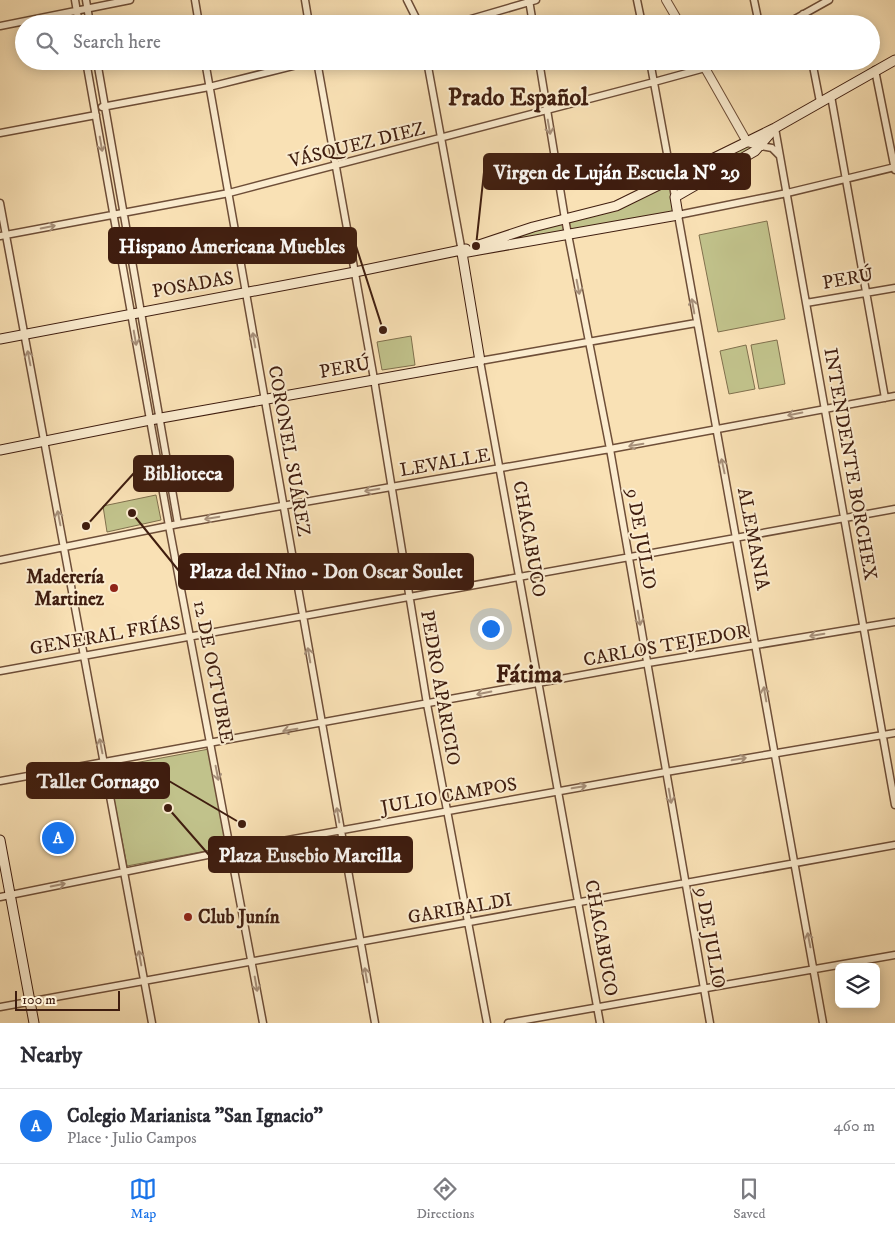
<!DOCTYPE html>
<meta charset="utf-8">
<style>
body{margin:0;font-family:"IM FELL DW Pica",serif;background:#f2f2f3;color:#2b2b33}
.controls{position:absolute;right:15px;bottom:15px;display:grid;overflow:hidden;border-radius:8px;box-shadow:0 2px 12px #0003}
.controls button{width:45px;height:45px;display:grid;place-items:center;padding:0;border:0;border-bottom:1px solid #e1e1e2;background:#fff;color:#2b2b33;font:25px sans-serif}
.scale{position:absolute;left:15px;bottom:12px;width:105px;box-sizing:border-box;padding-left:5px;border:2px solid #3f1d0f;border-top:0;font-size:14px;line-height:18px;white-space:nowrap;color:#3f1d0f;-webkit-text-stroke:4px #fbeccf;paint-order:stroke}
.you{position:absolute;left:490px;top:628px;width:18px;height:18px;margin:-12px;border:4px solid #fff;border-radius:50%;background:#1a73e8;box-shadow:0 0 0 8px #1a73e833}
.badge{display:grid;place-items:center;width:32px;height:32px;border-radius:50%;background:#1a73e8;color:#fff;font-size:16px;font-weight:700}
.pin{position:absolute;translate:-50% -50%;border:2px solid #fff;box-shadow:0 1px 5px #0006}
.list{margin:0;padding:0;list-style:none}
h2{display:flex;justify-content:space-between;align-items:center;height:65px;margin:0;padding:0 20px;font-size:21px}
h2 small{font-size:16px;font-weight:400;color:#7c7c81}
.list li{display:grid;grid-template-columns:32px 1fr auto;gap:15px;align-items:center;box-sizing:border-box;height:75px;padding:0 20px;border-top:1px solid #e1e1e2}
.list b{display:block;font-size:19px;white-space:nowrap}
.list p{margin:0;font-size:16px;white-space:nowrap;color:#7c7c81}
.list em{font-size:16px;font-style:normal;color:#7c7c81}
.icon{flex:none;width:28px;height:28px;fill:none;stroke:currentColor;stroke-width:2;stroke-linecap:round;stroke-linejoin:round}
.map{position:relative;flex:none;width:895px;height:1023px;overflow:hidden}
.search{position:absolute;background:#fff;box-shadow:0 2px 12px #0003;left:15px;right:15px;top:15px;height:55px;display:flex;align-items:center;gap:12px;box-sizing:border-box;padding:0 18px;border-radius:28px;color:#7c7c81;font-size:19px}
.sheet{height:140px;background:#fff}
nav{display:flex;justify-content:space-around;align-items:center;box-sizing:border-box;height:70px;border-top:1px solid #e1e1e2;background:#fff;font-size:14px;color:#7c7c81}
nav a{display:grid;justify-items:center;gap:2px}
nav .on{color:#1a73e8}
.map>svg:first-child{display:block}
.green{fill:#c1c28b;stroke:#80704d}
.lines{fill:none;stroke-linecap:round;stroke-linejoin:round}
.minor-casing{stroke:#6e4e38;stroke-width:9}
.tertiary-casing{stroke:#6e4e38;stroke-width:10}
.secondary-casing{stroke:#3f1d0f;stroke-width:11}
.minor{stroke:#fbeccf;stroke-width:6}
.tertiary{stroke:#fbeccf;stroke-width:8}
.secondary{stroke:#fbeccf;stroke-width:9}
.oneway{stroke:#a68f79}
.poi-dot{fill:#8f2418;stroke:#fbeccf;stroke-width:2}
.labels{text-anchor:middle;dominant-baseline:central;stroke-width:4;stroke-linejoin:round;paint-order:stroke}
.street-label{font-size:19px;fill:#3f1d0f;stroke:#fbeccf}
.poi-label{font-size:19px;font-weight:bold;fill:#3f1d0f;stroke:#fbeccf;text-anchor:end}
.district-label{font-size:24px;font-weight:bold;fill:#3f1d0f;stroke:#fbeccf}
.leader{fill:none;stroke:#3f1d0f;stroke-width:2}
.callout-dot{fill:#3f1d0f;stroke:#fbeccf;stroke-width:2}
.callout{fill:#3f1d0f;stroke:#3f1d0f;stroke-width:2}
.callout-label{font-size:20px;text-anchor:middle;font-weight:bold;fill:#fff}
</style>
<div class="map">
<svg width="895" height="1023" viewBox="0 0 895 1023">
<rect width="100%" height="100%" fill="#f9e1b5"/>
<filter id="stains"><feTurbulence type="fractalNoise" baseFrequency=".004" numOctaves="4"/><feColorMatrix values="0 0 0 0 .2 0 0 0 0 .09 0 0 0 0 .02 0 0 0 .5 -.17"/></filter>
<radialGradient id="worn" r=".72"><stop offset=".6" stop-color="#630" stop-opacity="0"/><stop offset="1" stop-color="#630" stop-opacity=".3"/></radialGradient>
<path class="green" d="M 747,142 L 761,146 L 675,197 L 678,215 L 481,249 L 533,227 L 616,206 Z
M 767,221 L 785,319 L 718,332 L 699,235 Z
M 411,336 L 415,365 L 382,370 L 377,342 Z
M 777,340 L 785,384 L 759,389 L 751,345 Z
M 746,345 L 755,389 L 729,394 L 720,351 Z
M 156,495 L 161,520 L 107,532 L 103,506 Z
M 209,749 L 227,847 L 127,866 L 108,768 Z"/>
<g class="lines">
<g class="minor-casing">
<path id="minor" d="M 75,0 L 79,24
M 86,0 L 90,24
M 195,0 L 199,24
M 305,0 L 309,24
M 407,0 L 419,24
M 529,0 L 533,24
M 637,0 L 642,24
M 754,0 L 759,24
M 803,14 L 805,24
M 454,24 L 536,0
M 786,24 L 829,0
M 0,26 L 130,0
M 86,61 L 169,526 L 263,1023
M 97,61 L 178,524
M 205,61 L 375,1023
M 317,61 L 374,379 L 427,704 L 487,1023
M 427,61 L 462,252
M 539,61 L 565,219 L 610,449 L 710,1023
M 650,61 L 675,197
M 812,61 L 820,102
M 875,70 L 895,170
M 831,96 L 885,398
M 102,107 L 209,87 L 313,61
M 775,128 L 895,805
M 0,133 L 96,115
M 761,146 L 772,148 L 779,155
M 0,203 L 152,1023
M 0,236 L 229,193 L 654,82 L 705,68 L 716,61
M 806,303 L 895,288
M 0,560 L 178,524 L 610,449 L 895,396
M 0,671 L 895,509
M 0,781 L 648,663 L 895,622
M 0,897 L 232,850 L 666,772 L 895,733
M 0,1007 L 895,845
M 508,1023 L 895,955
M 600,1023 L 480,361 L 696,323
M 823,1023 L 678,215 L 787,193 L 895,167"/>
</g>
<g class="tertiary-casing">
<path id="tertiary" d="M 666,0 L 680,24
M 701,61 L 747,142 L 761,146"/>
</g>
<g class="secondary-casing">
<path id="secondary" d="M 479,245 L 533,227 L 616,206 L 775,128 L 895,60
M 0,339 L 355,272 L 466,249
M 0,450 L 150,420 L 480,361 L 462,253 L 678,215 L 675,197 L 755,151 L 775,128
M 0,840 L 34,1023"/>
</g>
<use href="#minor" class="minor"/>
<use href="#tertiary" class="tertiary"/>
<use href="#secondary" class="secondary"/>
</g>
<defs><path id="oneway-shaft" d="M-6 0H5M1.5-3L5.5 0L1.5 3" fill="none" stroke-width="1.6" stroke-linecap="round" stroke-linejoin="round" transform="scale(1.25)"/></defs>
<g class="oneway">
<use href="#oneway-shaft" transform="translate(549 127) rotate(80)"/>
<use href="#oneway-shaft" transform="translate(101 144) rotate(80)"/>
<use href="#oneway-shaft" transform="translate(48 227) rotate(-11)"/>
<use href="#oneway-shaft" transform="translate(578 287) rotate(79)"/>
<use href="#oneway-shaft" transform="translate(693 306) rotate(-100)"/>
<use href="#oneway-shaft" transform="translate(135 338) rotate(80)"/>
<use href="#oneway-shaft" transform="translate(254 340) rotate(-100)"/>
<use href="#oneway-shaft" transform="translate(29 358) rotate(-101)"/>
<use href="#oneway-shaft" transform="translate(795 414) rotate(169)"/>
<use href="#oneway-shaft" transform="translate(636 445) rotate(170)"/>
<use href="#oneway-shaft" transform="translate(723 466) rotate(-102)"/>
<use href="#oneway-shaft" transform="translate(372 490) rotate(170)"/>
<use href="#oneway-shaft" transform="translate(59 518) rotate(-101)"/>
<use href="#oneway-shaft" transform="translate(212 518) rotate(170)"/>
<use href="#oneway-shaft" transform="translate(639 618) rotate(80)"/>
<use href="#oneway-shaft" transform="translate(817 635) rotate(170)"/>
<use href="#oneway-shaft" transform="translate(309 655) rotate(-100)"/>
<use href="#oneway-shaft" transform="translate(484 693) rotate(169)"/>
<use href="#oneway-shaft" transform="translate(765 694) rotate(-100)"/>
<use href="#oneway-shaft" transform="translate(290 730) rotate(170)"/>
<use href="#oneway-shaft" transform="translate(101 746) rotate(-101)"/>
<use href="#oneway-shaft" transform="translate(739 759) rotate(-10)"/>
<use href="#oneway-shaft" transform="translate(217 773) rotate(79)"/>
<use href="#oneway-shaft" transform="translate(579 787) rotate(-10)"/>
<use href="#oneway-shaft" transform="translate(670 796) rotate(80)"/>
<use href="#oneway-shaft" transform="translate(338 815) rotate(-100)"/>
<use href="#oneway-shaft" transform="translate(58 885) rotate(-11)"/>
<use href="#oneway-shaft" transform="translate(809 940) rotate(-101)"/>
<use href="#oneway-shaft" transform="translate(140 958) rotate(-100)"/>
<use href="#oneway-shaft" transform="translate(366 975) rotate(-100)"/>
<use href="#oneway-shaft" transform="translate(256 984) rotate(80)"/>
</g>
<g class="poi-dot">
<circle cx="114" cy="588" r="5"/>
<circle cx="188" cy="917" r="5"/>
</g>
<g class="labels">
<g class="street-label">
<text transform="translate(357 145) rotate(-14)">VÁSQUEZ DIEZ</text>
<text transform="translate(848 279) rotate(-10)">PERÚ</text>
<text transform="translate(193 285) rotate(-10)">POSADAS</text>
<text transform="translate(345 368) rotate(-10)">PERÚ</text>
<text transform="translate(289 451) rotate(80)">CORONEL SUÁREZ</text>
<text transform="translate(445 463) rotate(-10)">LEVALLE</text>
<text transform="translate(850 464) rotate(80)">INTENDENTE BORCHEX</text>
<text transform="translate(529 539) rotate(80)">CHACABUCO</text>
<text transform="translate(641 539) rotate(80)">9 DE JULIO</text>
<text transform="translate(753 539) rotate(79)">ALEMANIA</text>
<text transform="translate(105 636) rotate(-10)">GENERAL FRÍAS</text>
<text transform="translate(666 646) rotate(-10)">CARLOS TEJEDOR</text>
<text transform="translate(213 672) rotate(79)">12 DE OCTUBRE</text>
<text transform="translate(440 688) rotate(80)">PEDRO APARICIO</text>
<text transform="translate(449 796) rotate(-10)">JULIO CAMPOS</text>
<text transform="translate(460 909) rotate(-10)">GARIBALDI</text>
<text transform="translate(601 938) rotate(80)">CHACABUCO</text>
<text transform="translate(710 938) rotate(80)">9 DE JULIO</text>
</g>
<g class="poi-label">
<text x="104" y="577">Maderería<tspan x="104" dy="22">Martinez</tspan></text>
<text x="198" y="917" text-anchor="start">Club Junín</text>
</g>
<g class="district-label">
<text x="518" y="98">Prado Español</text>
<text x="529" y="675">Fátima</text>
</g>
</g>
<path class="leader" d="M476 246L484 172M383 330L356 246M86 526L134 473M132 513L179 571M242 824L169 781M168 808L209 855"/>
<g class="callout-dot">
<circle cx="476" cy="246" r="5"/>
<circle cx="383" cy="330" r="5"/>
<circle cx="86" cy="526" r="5"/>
<circle cx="132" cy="513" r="5"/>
<circle cx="242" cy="824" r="5"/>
<circle cx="168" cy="808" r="5"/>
</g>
<g class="callout">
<rect x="484" y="154" width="266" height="35" rx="5"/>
<rect x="109" y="228" width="247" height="35" rx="5"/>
<rect x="134" y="456" width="99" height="35" rx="5"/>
<rect x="179" y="554" width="294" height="35" rx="5"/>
<rect x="27" y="763" width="142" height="35" rx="5"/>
<rect x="209" y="837" width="203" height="35" rx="5"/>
</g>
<g class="callout-label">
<text x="617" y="179">Virgen de Luján Escuela Nº 29</text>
<text x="232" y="253">Hispano Americana Muebles</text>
<text x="183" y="480">Biblioteca</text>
<text x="326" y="578">Plaza del Nino - Don Oscar Soulet</text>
<text x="98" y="788">Taller Cornago</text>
<text x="310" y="862">Plaza Eusebio Marcilla</text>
</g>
<rect width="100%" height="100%" filter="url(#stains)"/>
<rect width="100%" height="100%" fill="url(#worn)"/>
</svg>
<div class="controls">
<button><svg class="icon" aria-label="layers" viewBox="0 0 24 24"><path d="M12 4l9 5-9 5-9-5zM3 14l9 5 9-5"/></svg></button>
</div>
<div class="scale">100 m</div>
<div class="you"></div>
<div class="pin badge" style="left:58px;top:838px">A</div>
<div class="search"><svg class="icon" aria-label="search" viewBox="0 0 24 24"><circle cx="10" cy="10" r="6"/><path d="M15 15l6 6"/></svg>Search here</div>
</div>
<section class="sheet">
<h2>Nearby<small></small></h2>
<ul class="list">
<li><span class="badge">A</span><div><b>Colegio Marianista &quot;San Ignacio&quot;</b><p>Place · Julio Campos</p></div><em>460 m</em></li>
</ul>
</section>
<nav>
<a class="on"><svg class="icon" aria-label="map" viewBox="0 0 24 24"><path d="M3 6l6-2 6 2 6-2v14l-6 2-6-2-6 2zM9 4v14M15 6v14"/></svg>Map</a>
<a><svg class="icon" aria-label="directions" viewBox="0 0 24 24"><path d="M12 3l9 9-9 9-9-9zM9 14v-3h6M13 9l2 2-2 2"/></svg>Directions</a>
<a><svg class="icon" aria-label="saved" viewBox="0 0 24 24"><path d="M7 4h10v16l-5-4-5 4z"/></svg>Saved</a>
</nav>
